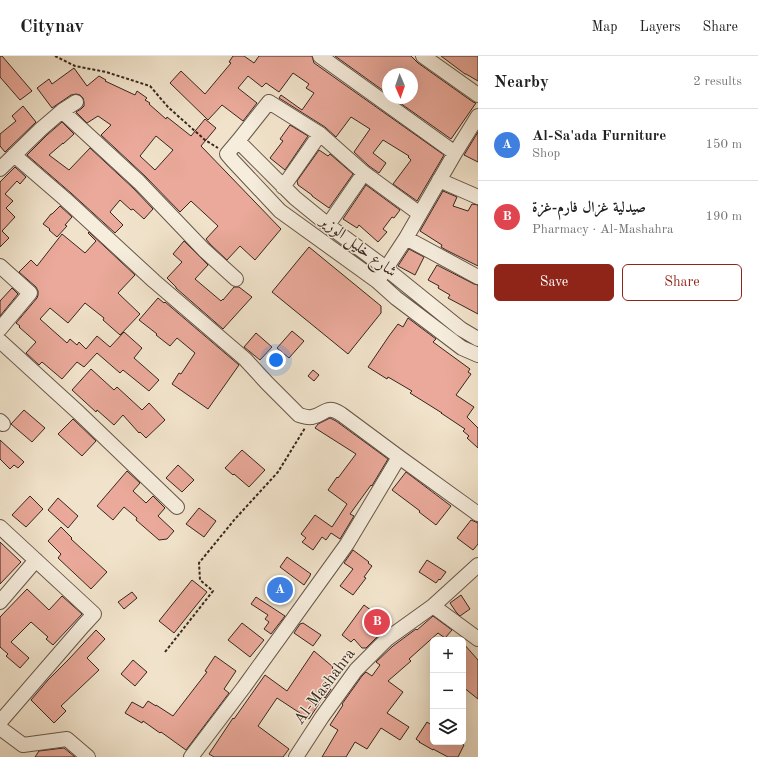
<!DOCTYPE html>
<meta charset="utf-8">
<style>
body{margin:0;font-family:"Old Standard TT",Amiri,serif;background:#f2f2f2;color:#222}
.controls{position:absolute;right:12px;bottom:12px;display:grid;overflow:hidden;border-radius:6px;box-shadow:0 4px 16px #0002}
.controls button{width:36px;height:36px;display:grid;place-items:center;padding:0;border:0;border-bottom:1px solid #e0e0e0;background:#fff;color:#222;font:20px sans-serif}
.compass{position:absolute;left:382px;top:12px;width:36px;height:36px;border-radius:50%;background:#fff;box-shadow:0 4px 16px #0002;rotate:178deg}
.you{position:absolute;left:276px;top:304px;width:14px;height:14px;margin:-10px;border:3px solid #fff;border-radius:50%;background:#1a73e8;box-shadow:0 0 0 6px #1a73e833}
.badge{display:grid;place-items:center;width:26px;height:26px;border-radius:50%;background:#8f2418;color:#fff;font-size:13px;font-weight:700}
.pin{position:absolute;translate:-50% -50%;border:2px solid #fff;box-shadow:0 1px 4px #0006}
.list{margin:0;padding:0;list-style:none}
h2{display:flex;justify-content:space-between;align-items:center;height:52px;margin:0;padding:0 16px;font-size:17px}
h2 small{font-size:13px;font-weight:400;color:#767676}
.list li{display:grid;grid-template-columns:26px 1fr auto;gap:12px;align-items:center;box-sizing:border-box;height:72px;padding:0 16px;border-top:1px solid #e0e0e0}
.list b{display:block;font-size:15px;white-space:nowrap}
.list p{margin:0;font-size:13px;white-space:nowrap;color:#767676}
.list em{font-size:13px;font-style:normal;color:#767676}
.actions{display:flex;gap:8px;padding:12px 16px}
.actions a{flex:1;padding:9px 0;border:1px solid #8f2418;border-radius:6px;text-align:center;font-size:14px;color:#8f2418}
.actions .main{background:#8f2418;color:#fff}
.icon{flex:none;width:22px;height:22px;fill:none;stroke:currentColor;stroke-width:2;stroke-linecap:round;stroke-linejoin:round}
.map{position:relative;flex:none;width:478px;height:701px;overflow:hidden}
header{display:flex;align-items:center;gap:24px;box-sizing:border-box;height:56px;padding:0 20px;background:#fff;border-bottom:1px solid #e0e0e0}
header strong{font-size:19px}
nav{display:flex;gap:22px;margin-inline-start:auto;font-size:14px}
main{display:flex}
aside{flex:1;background:#fff}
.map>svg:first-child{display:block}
.building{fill:#eaa99a;stroke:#37271f;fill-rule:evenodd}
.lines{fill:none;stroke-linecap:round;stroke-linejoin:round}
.minor-casing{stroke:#66564a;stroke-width:16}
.path{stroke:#37271f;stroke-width:2;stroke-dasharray:3 2;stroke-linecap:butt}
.minor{stroke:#f6eddd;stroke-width:14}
.labels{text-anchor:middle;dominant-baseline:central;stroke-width:3;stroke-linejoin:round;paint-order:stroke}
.street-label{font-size:16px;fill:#37271f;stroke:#f6eddd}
</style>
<header>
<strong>Citynav</strong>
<nav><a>Map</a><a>Layers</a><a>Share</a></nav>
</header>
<main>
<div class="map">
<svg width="478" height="701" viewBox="0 0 478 701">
<rect width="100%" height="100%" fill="#f1e3cb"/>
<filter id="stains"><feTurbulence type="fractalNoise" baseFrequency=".005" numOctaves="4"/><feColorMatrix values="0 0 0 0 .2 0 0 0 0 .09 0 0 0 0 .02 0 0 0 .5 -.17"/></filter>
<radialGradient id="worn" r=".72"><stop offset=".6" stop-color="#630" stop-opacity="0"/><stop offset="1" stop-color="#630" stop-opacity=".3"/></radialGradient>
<path class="building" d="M 0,0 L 2,0 L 32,35 L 20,44 L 0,21 Z
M 233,0 L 244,0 L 254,7 L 259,0 L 312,0 L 314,7 L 444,99 L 417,145 L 393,128 L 411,104 L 408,101 L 409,100 L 383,84 L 373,97 L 386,107 L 379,117 L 369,110 L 354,96 L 370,73 L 351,61 L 336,81 L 325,71 L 279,42 L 281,39 L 302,54 L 314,37 L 306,32 L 309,28 L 293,17 L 279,36 L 266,27 L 262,31 L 248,20 L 238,32 L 257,47 L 243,65 L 222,49 L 208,64 L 170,27 L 181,15 L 205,38 L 231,7 L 229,6 Z
M 335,0 L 411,0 L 418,7 L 473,46 L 476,47 L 451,83 L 393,42 L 412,42 L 412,18 L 388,18 L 388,38 Z
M 441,0 L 478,0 L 478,25 L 466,18 L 465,18 Z
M 74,12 L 87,30 L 99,20 L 106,24 L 105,25 L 135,39 L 137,35 L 147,42 L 145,44 L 150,47 L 149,48 L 166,63 L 167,61 L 191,80 L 205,63 L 216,72 L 201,90 L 281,173 L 255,204 L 240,190 L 227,204 L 210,188 L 206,183 L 218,170 L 191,145 L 180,156 L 145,120 L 101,79 L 111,69 L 98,60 L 87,67 L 76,56 L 81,53 L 84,50 L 84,46 L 83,42 L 80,39 L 76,38 L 71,39 L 52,52 L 37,32 L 49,23 L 52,28 ZM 156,80 L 173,94 L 155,114 L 140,100 Z
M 23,50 L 36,66 L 5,96 L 0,90 L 0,78 L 16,65 L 12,60 Z
M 62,66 L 74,78 L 63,88 L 63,87 L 49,99 L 69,114 L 90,92 L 133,132 L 153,153 L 144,163 L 133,153 L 131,154 L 120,144 L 110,156 L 123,169 L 115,177 L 71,137 L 27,99 L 47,79 Z
M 290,69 L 308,80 L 285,114 L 270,102 L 283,85 L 280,83 Z
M 478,76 L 478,106 L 464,99 Z
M 319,94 L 328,100 L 330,98 L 353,118 L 329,152 L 312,140 L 312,139 L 298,129 L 297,125 Z
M 15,111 L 26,121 L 20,128 L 17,125 L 5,138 L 13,145 L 6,152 L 15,161 L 2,175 L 9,182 L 0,191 L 0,126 Z
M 366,129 L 400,154 L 394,162 L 392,161 L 383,173 L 387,176 L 378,186 L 359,169 L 357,172 L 343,163 Z
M 443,135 L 457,141 L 453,150 L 468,155 L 472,148 L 478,149 L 478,210 L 446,194 L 441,191 L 442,189 L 420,175 Z
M 60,150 L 72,161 L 65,169 L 67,170 L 57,181 L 49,174 L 50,173 L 43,168 L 51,158 L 52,158 Z
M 89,176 L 135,219 L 118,237 L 140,258 L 120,279 L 103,264 L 104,262 L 85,247 L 68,267 L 50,252 L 40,263 L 67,287 L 70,283 L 77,289 L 79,286 L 86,293 L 97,280 L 110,291 L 124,276 L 142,292 L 134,302 L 159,324 L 149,335 L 123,314 L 120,317 L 97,297 L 84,311 L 77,306 L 62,323 L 42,306 L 39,309 L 26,297 L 36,286 L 19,271 L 20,270 L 16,267 L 37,242 L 38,239 L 38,235 L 36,231 L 19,216 L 31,204 L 37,210 L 62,178 L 85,197 L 96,185 L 88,177 Z
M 184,185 L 208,209 L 195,223 L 221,245 L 223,243 L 223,244 L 234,231 L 239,231 L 252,241 L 223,273 L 176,232 L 176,231 L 167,222 L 182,206 L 173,198 Z
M 309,191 L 381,250 L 381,257 L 348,298 L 272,236 Z
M 409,193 L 424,201 L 415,219 L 398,210 Z
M 437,209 L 474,228 L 478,229 L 478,258 L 448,242 L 450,239 L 438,232 L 439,230 L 428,224 Z
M 12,232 L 18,238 L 0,260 L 0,245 Z
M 158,242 L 164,247 L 165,246 L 239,309 L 208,353 L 172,328 L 179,317 L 181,318 L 195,297 L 177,282 L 170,290 L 156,279 L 157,278 L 139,264 Z
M 408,262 L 436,283 L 433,286 L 470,313 L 468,316 L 471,318 L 456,339 L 474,351 L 467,361 L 478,372 L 478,392 L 467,382 L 469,380 L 463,375 L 465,373 L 441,357 L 442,357 L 410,337 L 412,335 L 388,321 L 387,323 L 368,311 L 389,280 L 398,268 L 403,271 Z
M 292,275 L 304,285 L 289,302 L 277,292 Z
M 256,277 L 272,291 L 260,304 L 244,291 Z
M 91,313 L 114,334 L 117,331 L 142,354 L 149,347 L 165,364 L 146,382 L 140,376 L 139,377 L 123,359 L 114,369 L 97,354 L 96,356 L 72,334 Z
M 313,314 L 319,319 L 314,325 L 308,320 Z
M 24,354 L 45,372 L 32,386 L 11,368 Z
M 330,362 L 336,365 L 388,403 L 373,428 L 372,430 L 371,429 L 350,458 L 354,460 L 340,483 L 331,477 L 326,484 L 322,481 L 313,494 L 302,486 L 306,482 L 301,478 L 315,459 L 332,471 L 347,448 L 328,434 L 337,421 L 338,422 L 356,398 L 315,372 L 318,368 Z
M 73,363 L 96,385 L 82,400 L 58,378 Z
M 0,384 L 24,406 L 18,412 L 14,409 L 10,413 L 0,403 Z
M 242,394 L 265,414 L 249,431 L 234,418 L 233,419 L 225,412 Z
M 178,409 L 194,424 L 182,436 L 166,422 Z
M 127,415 L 140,427 L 133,435 L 146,447 L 153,440 L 165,452 L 158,460 L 174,475 L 167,483 L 159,484 L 136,464 L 137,462 L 124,451 L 113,464 L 97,450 Z
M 406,416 L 451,450 L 436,469 L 419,456 L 420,455 L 392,434 Z
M 30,440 L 43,453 L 26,471 L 12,459 Z
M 58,442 L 78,460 L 68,472 L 48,454 Z
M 199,452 L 216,465 L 204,481 L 186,468 Z
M 471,464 L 478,467 L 478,488 L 473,494 L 457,482 Z
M 61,471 L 72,482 L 71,483 L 107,516 L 91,533 L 58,502 L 61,498 L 48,485 Z
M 0,486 L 21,506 L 0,528 Z
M 353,494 L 369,506 L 368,507 L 372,510 L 364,521 L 366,522 L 353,539 L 340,530 L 353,513 L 344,507 Z
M 287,501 L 311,518 L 310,519 L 310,520 L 304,529 L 280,511 Z
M 427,504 L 446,516 L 440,524 L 439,523 L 436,527 L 419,516 Z
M 192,524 L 207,536 L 174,577 L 159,565 Z
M 27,533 L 49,554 L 62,540 L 82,558 L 53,589 L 46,583 L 48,581 L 31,566 L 11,586 L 29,602 L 20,612 L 6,600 L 8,598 L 0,591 L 0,561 Z
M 132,536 L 137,542 L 124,553 L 118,546 Z
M 461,539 L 470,553 L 460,560 L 456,556 L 450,547 Z
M 256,541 L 285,560 L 271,578 L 264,573 L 269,566 L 265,563 L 268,559 L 251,548 Z
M 364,549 L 391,569 L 381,577 L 366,592 L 362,592 L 354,583 L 351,586 L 342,579 Z
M 433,560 L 452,574 L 445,582 L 438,577 L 409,603 L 411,605 L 388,625 L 403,636 L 387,657 L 409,671 L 400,684 L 381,672 L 367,693 L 355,686 L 346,701 L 322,701 L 338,674 L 330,669 L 343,649 L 342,648 L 362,620 L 366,616 L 372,620 L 380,609 L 376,606 L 393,590 L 416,573 L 417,574 Z
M 242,567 L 264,584 L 250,601 L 228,584 Z
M 303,567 L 321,579 L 313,590 L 294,577 L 300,568 Z
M 96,574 L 105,583 L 87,602 L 99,614 L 61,650 L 66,655 L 54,667 L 31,644 L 48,624 L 69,603 Z
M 463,587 L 478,604 L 478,643 L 463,631 Z
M 314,595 L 333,611 L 332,612 L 336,615 L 334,618 L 337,620 L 329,632 L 331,633 L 325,642 L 324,640 L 309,663 L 277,642 L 258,670 L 289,693 L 283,701 L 214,701 L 209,698 L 233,662 L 234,663 L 265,619 L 287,635 Z
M 215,600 L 236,615 L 224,633 L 229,637 L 186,694 L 161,676 L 160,677 L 143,665 L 142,667 L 125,657 L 132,646 L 143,652 L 148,645 L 156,650 L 156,649 L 173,660 L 207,616 L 205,615 Z
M 133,604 L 147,616 L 135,630 L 121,618 Z
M 427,666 L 433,670 L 433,686 L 458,686 L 464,689 L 458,701 L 448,701 L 433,693 L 433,694 L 419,686 L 420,686 L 416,683 Z
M 64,692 L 75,701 L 35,701 L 39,695 Z"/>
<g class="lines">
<g class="minor-casing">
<path id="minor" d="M 320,0 L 455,97
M 423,0 L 478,39
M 62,55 L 76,46
M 238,85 L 295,142 L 333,173 L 379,207 L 461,273 L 478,283
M 14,99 L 65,143 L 154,225 L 245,303 L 267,327 L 299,359 C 303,360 307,362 312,361 C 325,359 325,348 341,358 L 399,401 L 478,458
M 0,113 L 41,73 L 62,55 L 139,126 L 204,194 L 236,223
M 439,124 L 478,141
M 283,131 L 320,78
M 420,158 L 364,117 L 320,78 L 269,46 L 238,85 L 227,98 L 233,105 L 280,155 L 377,225 L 396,242 L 462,292 L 478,299
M 328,169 L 364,117
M 406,182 L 478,221
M 0,210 L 30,237 L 0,273
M 381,220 L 406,182 L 455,97 L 478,60
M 0,285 L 79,357 L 177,451
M 0,365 L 3,368
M 0,471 L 94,558 L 83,570 L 0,666
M 0,546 L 36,504
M 433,550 L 478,583
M 0,672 L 23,689 L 67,683 L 88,701
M 191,701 L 244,631 L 347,488 L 399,401
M 296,701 L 322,661 L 356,614 L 387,583 L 433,550 L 478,509"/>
</g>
<path class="path" d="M 55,0 L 75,10 L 106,16 L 150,30 L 168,51 L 205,84 L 218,92
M 165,596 L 213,535 L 200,524 L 199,507 L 235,463 L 278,416 L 305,372"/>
<use href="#minor" class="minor"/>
</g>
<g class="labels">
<g class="street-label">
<text transform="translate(358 191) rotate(37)">شارع خليل الوزير</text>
<text transform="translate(325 631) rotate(-53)">Al-Mashahra</text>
</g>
</g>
<rect width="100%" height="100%" filter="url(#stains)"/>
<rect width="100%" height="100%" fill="url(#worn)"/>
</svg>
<div class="controls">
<button>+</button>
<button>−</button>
<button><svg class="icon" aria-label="layers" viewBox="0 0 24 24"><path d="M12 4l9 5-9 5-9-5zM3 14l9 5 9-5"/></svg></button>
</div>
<svg class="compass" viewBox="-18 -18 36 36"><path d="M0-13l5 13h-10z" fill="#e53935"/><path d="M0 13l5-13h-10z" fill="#767676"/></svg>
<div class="you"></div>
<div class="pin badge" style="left:280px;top:534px;background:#3f7fe0">A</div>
<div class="pin badge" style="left:377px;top:566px;background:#e0444e">B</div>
</div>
<aside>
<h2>Nearby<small>2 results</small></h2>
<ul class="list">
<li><span class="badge" style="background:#3f7fe0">A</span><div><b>Al-Sa'ada Furniture</b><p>Shop</p></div><em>150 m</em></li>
<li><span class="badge" style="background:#e0444e">B</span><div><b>صيدلية غزال فارم-غزة</b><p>Pharmacy · Al-Mashahra</p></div><em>190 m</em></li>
</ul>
<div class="actions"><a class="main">Save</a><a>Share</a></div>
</aside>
</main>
